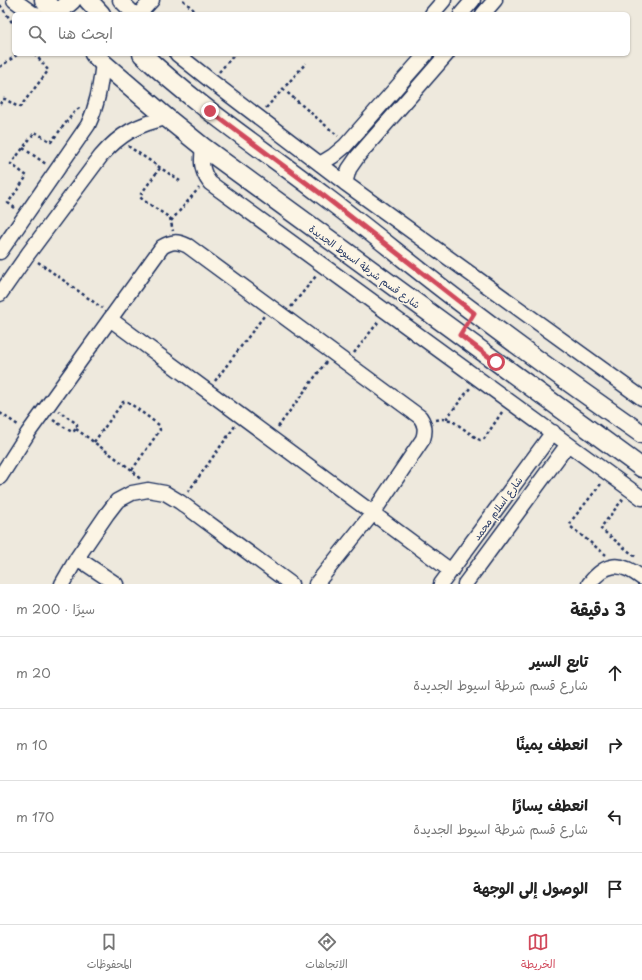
<!DOCTYPE html>
<html lang="ar">
<meta charset="utf-8">
<style>
body{margin:0;font-family:"Playpen Sans","Playpen Sans Arabic",sans-serif;background:#f2f2f2;color:#222;direction:rtl}
.stop{position:absolute;width:12px;height:12px;margin:-9px;border:3px solid #d1495b;border-radius:50%;background:#fff}
.stop.end{background:#d1495b;border-color:#fff;box-shadow:0 1px 4px #0008}
.list{margin:0;padding:0;list-style:none}
h2{display:flex;justify-content:space-between;align-items:center;height:52px;margin:0;padding:0 16px;font-size:17px}
h2 small{font-size:13px;font-weight:400;color:#767676}
.list li{display:grid;grid-template-columns:26px 1fr auto;gap:12px;align-items:center;box-sizing:border-box;height:72px;padding:0 16px;border-top:1px solid #e0e0e0}
.list b{display:block;font-size:15px;white-space:nowrap}
.list p{margin:0;font-size:13px;white-space:nowrap;color:#767676}
.list em{font-size:13px;font-style:normal;color:#767676}
.icon{flex:none;width:22px;height:22px;fill:none;stroke:currentColor;stroke-width:2;stroke-linecap:round;stroke-linejoin:round}
.map{position:relative;flex:none;width:642px;height:584px;overflow:hidden;direction:ltr}
.search{position:absolute;background:#fff;box-shadow:0 1px 3px #0004;left:12px;right:12px;top:12px;height:44px;display:flex;align-items:center;gap:10px;box-sizing:border-box;padding:0 14px;border-radius:6px;color:#767676;font-size:15px}
.sheet{height:340px;background:#fff}
nav{display:flex;justify-content:space-around;align-items:center;box-sizing:border-box;height:56px;border-top:1px solid #e0e0e0;background:#fff;font-size:11px;color:#767676}
nav a{display:grid;justify-items:center;gap:2px}
nav .on{color:#d1495b}
.map>svg:first-child{display:block}
.lines{fill:none;stroke-linecap:round;stroke-linejoin:round}
.minor-casing{stroke:#1b2f5e;stroke-width:17}
.major-casing{stroke:#1b2f5e;stroke-width:21}
.path{stroke:#1b2f5e;stroke-width:2.5;stroke-dasharray:3 3;stroke-linecap:butt}
.minor{stroke:#fcf5e5;stroke-width:14}
.major{stroke:#fcf5e5;stroke-width:18}
.route{stroke:#d1495b;stroke-width:5}
.labels{text-anchor:middle;dominant-baseline:central;stroke-width:3;stroke-linejoin:round;paint-order:stroke}
.street-label{font-size:10px;fill:#1b2f5e;stroke:#fcf5e5}
</style>
<div class="map">
<svg width="642" height="584" viewBox="0 0 642 584">
<rect width="100%" height="100%" fill="#eee9dd"/>
<filter id="ink" filterUnits="userSpaceOnUse"><feTurbulence type="fractalNoise" baseFrequency=".025" numOctaves="2"/><feDisplacementMap in="SourceGraphic" scale="8" xChannelSelector="R" yChannelSelector="G"/><feConvolveMatrix kernelMatrix="1 2 1 2 8 2 1 2 1" color-interpolation-filters="sRGB"/></filter>
<g filter="url(#ink)">
<g class="lines">
<g class="minor-casing">
<path id="minor" d="M 14,0 L 32,13 L 36,14
M 120,0 L 134,14
M 139,14 L 152,0
M 432,14 L 444,0
M 461,14 L 473,0
M 483,14 L 495,0
M 177,54 L 211,81 L 345,183 L 642,398
M 203,147 C 201,161 201,171 210,183 L 642,498
M 320,164 L 333,156 L 345,146 L 426,54
M 345,183 L 349,169 L 358,156 L 447,54
M 0,252 L 88,125 C 98,104 100,86 103,63
M 0,294 L 28,254 L 101,156 C 120,134 138,124 167,118
M 110,319 L 451,571
M 0,477 L 28,433 L 162,247 C 172,241 177,241 188,246 L 420,417 C 425,424 426,430 423,439 L 373,513 L 316,584
M 77,558 L 116,584
M 62,584 L 77,558 L 107,514 L 117,501 L 132,493 L 148,490 L 165,493 L 180,502 L 291,584
M 441,584 L 553,432
M 465,584 L 568,444
M 589,584 C 606,562 620,561 642,578"/>
</g>
<g class="major-casing">
<path id="major" d="M 44,0 L 56,14
M 88,0 L 101,14
M 56,14 L 72,0
M 94,54 L 103,63 L 167,118 L 203,147 L 642,468
M 142,54 C 198,107 263,149 324,196 C 375,234 424,276 476,314 C 530,355 586,395 642,434"/>
</g>
<path class="path" d="M 183,0 L 198,14
M 0,5 L 14,25
M 0,67 L 18,54
M 219,72 L 235,54
M 283,89 L 338,136
M 0,104 L 3,99 L 5,99 L 18,107 L 20,107 L 48,71 L 48,70 L 35,54
M 266,108 L 306,63
M 128,146 L 180,181
M 23,148 L 46,164
M 160,168 L 141,194 L 140,197 L 143,200 L 170,218 L 173,231
M 15,208 L 8,203 L 27,176 L 11,164 L 35,132 L 51,142 L 75,111 L 81,107
M 171,221 L 199,188
M 38,262 L 102,308
M 291,307 L 316,276
M 354,353 L 379,321
M 215,381 L 264,316
M 0,413 L 18,425
M 446,419 L 470,388
M 53,420 L 72,432 L 74,431 L 77,427 L 77,424 L 59,411
M 436,420 L 442,419 L 451,420 L 478,439 L 480,440 L 484,439 L 502,412
M 278,427 L 326,362
M 76,429 L 132,470 L 140,479
M 94,442 L 123,402 L 128,402 L 159,425 L 160,430 L 132,470
M 601,484 L 572,520 L 570,525 L 571,527 L 606,555
M 188,492 L 235,426
M 623,499 L 602,526 L 601,529 L 637,558"/>
<use href="#minor" class="minor"/>
<use href="#major" class="major"/>
</g>
</g>
<g class="lines" filter="url(#ink)">
<path class="route" d="M 210,111 L 324,196 L 474,313 L 460,335 L 496,362"/>
</g>
<g class="labels">
<g class="street-label">
<text transform="translate(365 266) rotate(36)">شارع قسم شرطة اسيوط الجديدة</text>
<text transform="translate(497 508) rotate(-54)">شارع اسلام محمد</text>
</g>
</g>
</svg>
<div class="stop" style="left:496px;top:362px"></div>
<div class="stop end" style="left:210px;top:111px"></div>
<div class="search"><svg class="icon" aria-label="search" viewBox="0 0 24 24"><circle cx="10" cy="10" r="6"/><path d="M15 15l6 6"/></svg>ابحث هنا</div>
</div>
<section class="sheet">
<h2>3 دقيقة<small>سيرًا · 200 m</small></h2>
<ul class="list">
<li><svg class="icon" aria-label="ahead" viewBox="0 0 24 24"><path d="M12 20V5M6 11l6-6 6 6"/></svg><div><b>تابع السير</b><p>شارع قسم شرطة اسيوط الجديدة</p></div><em>20 m</em></li>
<li><svg class="icon" aria-label="right" viewBox="0 0 24 24"><path d="M7 20v-9h11M14 6l5 5-5 5"/></svg><div><b>انعطف يمينًا</b></div><em>10 m</em></li>
<li><svg class="icon" aria-label="left" viewBox="0 0 24 24"><path d="M17 20v-9H6M10 6l-5 5 5 5"/></svg><div><b>انعطف يسارًا</b><p>شارع قسم شرطة اسيوط الجديدة</p></div><em>170 m</em></li>
<li><svg class="icon" aria-label="arrive" viewBox="0 0 24 24"><path d="M6 21V4h12l-3 4 3 4H6"/></svg><div><b>الوصول إلى الوجهة</b></div></li>
</ul>
</section>
<nav>
<a class="on"><svg class="icon" aria-label="map" viewBox="0 0 24 24"><path d="M3 6l6-2 6 2 6-2v14l-6 2-6-2-6 2zM9 4v14M15 6v14"/></svg>الخريطة</a>
<a><svg class="icon" aria-label="directions" viewBox="0 0 24 24"><path d="M12 3l9 9-9 9-9-9zM9 14v-3h6M13 9l2 2-2 2"/></svg>الاتجاهات</a>
<a><svg class="icon" aria-label="saved" viewBox="0 0 24 24"><path d="M7 4h10v16l-5-4-5 4z"/></svg>المحفوظات</a>
</nav>
